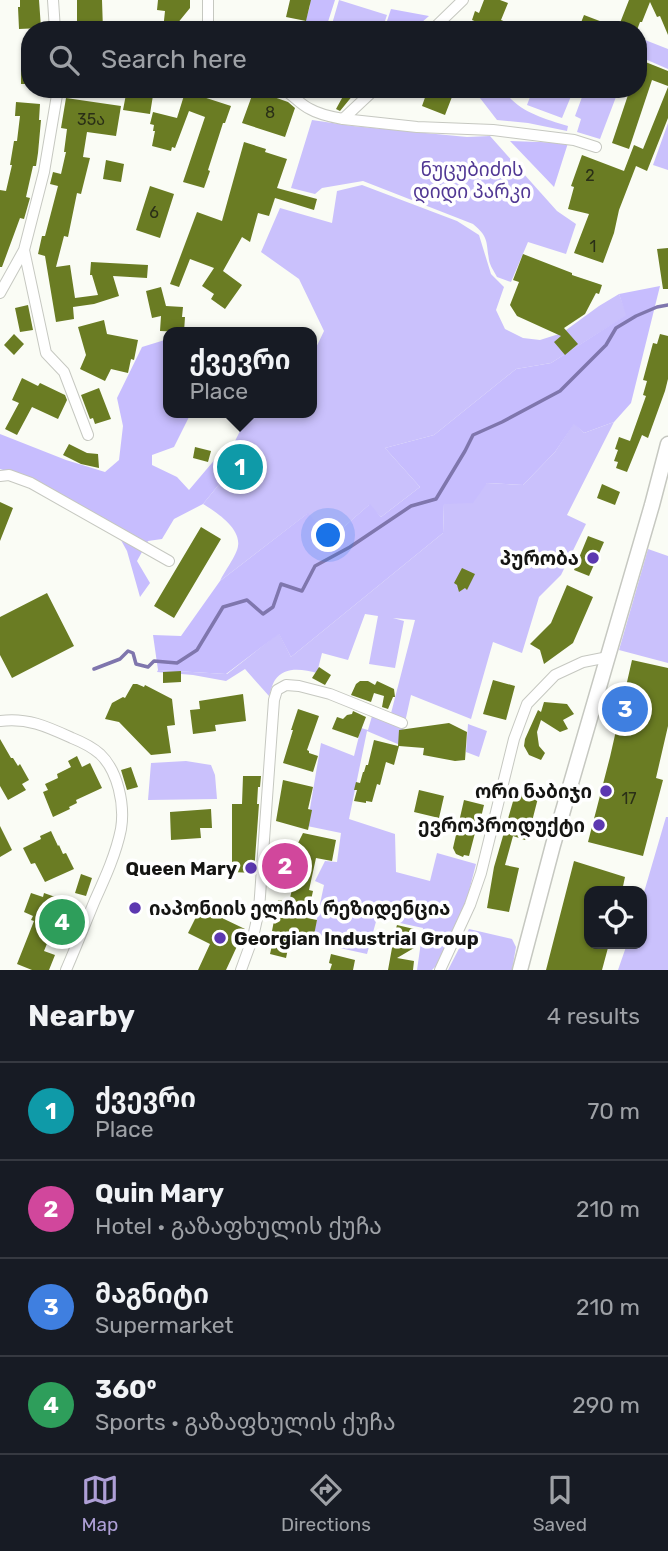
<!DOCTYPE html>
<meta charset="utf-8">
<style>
body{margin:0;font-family:Rubik,"Noto Sans Georgian",sans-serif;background:#20242c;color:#f1f3f6}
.controls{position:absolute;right:21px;bottom:21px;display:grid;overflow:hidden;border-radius:14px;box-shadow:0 2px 5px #0004}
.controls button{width:63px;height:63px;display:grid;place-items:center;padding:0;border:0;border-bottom:2px solid #363941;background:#171b24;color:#f1f3f6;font:35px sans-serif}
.you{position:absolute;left:329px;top:536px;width:24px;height:24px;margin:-18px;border:5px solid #fff;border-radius:50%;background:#1a73e8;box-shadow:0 0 0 10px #1a73e833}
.badge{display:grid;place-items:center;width:46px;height:46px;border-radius:50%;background:#ae9fd6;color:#fff;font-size:23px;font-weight:700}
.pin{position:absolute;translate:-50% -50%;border:4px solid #fff;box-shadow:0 2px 7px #0006}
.popup{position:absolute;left:163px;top:327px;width:154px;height:91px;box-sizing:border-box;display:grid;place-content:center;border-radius:14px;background:#171b24;filter:drop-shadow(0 2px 5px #0005);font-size:23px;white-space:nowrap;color:#9ea1a6}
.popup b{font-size:26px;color:#f1f3f6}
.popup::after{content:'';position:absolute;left:50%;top:100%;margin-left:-14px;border:14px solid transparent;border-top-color:#171b24}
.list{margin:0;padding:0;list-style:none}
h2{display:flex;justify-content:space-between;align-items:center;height:91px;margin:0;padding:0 28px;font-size:30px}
h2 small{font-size:23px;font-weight:400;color:#9ea1a6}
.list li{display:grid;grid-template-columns:46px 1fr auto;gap:21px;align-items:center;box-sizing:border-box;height:98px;padding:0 28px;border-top:2px solid #363941}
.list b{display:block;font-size:26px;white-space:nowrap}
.list p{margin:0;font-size:23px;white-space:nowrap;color:#9ea1a6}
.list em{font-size:23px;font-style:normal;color:#9ea1a6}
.icon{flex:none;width:38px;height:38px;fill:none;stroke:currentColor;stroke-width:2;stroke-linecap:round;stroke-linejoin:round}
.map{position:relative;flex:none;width:668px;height:970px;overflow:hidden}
.search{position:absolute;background:#171b24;box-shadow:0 2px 5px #0004;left:21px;right:21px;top:21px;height:77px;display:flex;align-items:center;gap:18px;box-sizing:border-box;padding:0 24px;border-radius:28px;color:#9ea1a6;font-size:26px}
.sheet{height:483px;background:#171b24}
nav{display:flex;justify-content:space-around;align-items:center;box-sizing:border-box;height:98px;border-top:2px solid #363941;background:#171b24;font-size:19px;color:#9ea1a6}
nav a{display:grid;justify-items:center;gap:4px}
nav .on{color:#ae9fd6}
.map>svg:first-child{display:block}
.green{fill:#cac1fc}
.forest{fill:#c7bdfe}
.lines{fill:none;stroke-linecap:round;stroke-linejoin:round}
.stream{stroke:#7f76ad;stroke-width:3.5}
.building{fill:#6a7c23}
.street-casing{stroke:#c6c8c1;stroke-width:12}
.secondary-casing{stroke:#c6c8c1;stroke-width:17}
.street{stroke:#fff;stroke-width:10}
.secondary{stroke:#fff;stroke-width:14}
.poi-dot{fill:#5c38b0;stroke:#fff;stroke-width:2.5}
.labels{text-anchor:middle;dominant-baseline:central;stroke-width:7;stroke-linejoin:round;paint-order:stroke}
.number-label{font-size:16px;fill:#2a2f17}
.park-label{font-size:19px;fill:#513894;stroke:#fff}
.poi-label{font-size:19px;font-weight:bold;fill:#151513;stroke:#fff;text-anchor:end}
</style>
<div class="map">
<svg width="668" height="970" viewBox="0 0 668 970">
<rect width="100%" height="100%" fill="#fafcf5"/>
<path class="green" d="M 339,0 L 387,15 L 382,30 L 351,30 L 332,24 Z
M 640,38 L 668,49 L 668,69 L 638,56 L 638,43 Z
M 473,89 L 503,89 C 518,112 543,118 568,126 L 567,131 L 528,123 L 497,120 Z
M 533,89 L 574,89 L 562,118 L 527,105 Z
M 585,89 L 619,89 L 600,139 L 577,132 L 581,119 L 575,116 Z
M 312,120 L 353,126 L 467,137 L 490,136 L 557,211 L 576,224 L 566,254 L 528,242 L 511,282 L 497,277 C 494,271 490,266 489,260 C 486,242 489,237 473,224 L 363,181 L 322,188 L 315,194 L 291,188 Z
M 668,123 L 668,170 L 653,165 Z
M 362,185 L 457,221 L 479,235 L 491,274 L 504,287 L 496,310 L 505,329 L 523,338 L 540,340 L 562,333 L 599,306 L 619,294 L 627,315 L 551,363 L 516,369 L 434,435 L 385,448 L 420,487 L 381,517 L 369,505 L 330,539 L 307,514 L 220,581 C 224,572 237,555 238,546 C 241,528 216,512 203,504 L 221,482 L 243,462 L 233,445 L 249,413 L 312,413 L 312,356 L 324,331 L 299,279 L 261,252 L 280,208 L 332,223 L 337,191 Z
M 614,422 L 567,515 L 586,524 L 561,575 L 539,597 L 522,653 L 493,642 L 471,719 L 411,695 L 400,745 L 367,731 L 349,819 L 395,834 L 396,872 L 430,881 L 437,853 L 476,864 L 467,899 L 436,966 L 432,970 L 417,970 L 423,928 L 377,918 L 367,954 L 312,942 L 324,885 L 315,881 L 325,861 L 337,862 L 341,833 L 307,826 L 321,743 L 354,756 L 361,728 L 368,730 L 372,716 L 389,721 L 415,620 L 393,618 L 404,621 L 395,668 L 369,664 L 378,616 L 365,614 L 348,660 L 322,653 L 317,673 C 303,669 284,666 275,680 C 272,684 271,692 269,696 L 245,669 L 226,681 L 193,675 L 157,672 L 158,670 L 227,674 L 279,633 L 291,657 L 443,533 L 444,504 L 487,483 L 523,485 L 555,452 L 574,423 L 584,433 Z
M 648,549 L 668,556 L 668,663 L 619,650 Z
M 468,724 L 487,731 L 479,757 L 466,752 Z
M 186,761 L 211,765 L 215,775 L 217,799 L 148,800 L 151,763 Z
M 666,817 L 668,817 L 668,970 L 618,970 L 627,944 L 642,944 L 642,899 Z
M 469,929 L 512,939 L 516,947 L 512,970 L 448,970 Z"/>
<path class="forest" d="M 310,0 L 335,0 L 327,25 L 343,30 L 303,29 L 310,6 Z
M 391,9 L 429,16 L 413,30 L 384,30 Z
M 510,141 L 568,143 L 554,187 Z
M 660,286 L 631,403 L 614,422 L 584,433 L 574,424 L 555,452 L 523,485 L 487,483 L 473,503 L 444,504 L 443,533 L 291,657 L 279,634 L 226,674 L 158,670 L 153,635 L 181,636 L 220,581 L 308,513 L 330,539 L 370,504 L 381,517 L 420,487 L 385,448 L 434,435 L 516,369 L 551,363 L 626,315 L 619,294 Z
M 168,339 L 168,413 L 196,413 L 189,417 L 174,447 L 152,455 L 152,465 L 177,477 L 189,490 L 217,457 L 243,462 L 241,482 L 221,482 L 203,504 L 174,519 L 162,539 L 148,541 L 137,561 L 150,583 L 140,597 L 127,551 L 112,524 L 38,481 L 0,469 L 0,434 L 66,460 L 105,472 L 119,460 L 123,426 L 117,398 L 142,347 Z"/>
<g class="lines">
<path class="stream" d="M 94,669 L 120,659 L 128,651 L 133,653 L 136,664 L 148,667 L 154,661 L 177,663 L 197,650 L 223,607 L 247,600 L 263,614 L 273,607 L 281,584 L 302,591 L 315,566 L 350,547 L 411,506 L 436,499 L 465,451 L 473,435 L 502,422 L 560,391 L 606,345 L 616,328 L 636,316 L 657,307 L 668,305"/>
</g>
<path class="building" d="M 20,0 L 39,0 L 41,28 L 19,29 L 18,7 L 20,7 Z
M 77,0 L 102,0 L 103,30 L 77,30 Z
M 158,0 L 190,0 L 190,8 L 172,30 L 163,30 L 165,11 L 157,10 Z
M 290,0 L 311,0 L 306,21 L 286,17 Z
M 484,0 L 500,0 L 508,3 L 501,20 L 525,30 L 496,30 L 472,20 L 475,11 L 479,13 Z
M 629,0 L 668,0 L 668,35 L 660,16 L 657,17 L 650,2 L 642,22 L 640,22 L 637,30 L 578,30 L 584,15 L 618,28 Z
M 638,59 L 668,71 L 668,86 L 652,80 L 629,149 L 612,143 L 630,89 L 638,89 Z
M 21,65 L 30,65 L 30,84 L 21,84 Z
M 668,87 L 668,118 L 647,171 L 636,166 L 619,210 L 614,233 L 603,263 L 574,253 L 589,214 L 568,209 L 574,187 L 571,186 L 582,155 L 624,171 L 634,145 L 643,149 Z
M 127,89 L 154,89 L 150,114 L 123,110 Z
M 186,89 L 195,92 L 194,94 L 231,106 L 225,123 L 223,123 L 208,170 L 210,171 L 204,188 L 183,182 L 205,117 L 189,111 L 175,148 L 172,147 L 171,151 L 152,146 L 155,131 L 153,131 L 154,125 L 150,124 L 153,112 L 177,118 Z
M 347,89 L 358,89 L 340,111 L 336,109 Z
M 428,89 L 455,89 L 445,115 L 422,106 Z
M 254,90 L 288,102 L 295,108 L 285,137 L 242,123 Z
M 66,98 L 121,106 L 116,136 L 87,132 L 83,157 L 90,158 L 81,194 L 77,193 L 68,237 L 64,236 L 56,267 L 70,265 L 75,298 L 98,295 L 92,275 L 90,275 L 91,262 L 148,265 L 147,278 L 113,276 L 119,296 L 94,304 L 73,307 L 74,319 L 56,322 L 45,256 L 38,254 L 42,236 L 45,236 L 58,186 L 50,184 L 53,172 L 61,174 L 66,152 L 64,152 L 67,129 L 61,128 Z
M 16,102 L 40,104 L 39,120 L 41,120 L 38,153 L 36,166 L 33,166 L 26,197 L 30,198 L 24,219 L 20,218 L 2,267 L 0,267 L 0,190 L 6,191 L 12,165 L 10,165 L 14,141 L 17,141 L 20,116 L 15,116 Z
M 244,142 L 266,149 L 265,152 L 287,159 L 277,188 L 317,199 L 314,210 L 275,198 L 269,216 L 258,213 L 250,242 L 242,237 L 223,271 L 242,285 L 225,309 L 211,299 L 214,294 L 202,286 L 214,268 L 190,259 L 179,287 L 170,284 L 197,212 L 222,221 Z
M 106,160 L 124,164 L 121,182 L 103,179 Z
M 150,186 L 174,194 L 160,238 L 136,230 Z
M 668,248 L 668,289 L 663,289 L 657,249 Z
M 523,254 L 572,273 L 572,275 L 602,285 L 599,294 L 596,293 L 585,314 L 564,328 L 578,344 L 565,355 L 554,342 L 561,336 L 517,316 L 510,305 L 519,282 L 513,280 Z
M 161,287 L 166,306 L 183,307 L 182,317 L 185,317 L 184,332 L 160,331 L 161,316 L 152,318 L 146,291 Z
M 28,305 L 33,330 L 20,332 L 15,308 Z
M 104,320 L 107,334 L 138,340 L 134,360 L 131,359 L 128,373 L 111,369 L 105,381 L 80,369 L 86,355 L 78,327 Z
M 14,334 L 24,344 L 14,355 L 4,345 Z
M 660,334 L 668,336 L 668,379 L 665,391 L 648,438 L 642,435 L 627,472 L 616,468 L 618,462 L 614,461 L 618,450 L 615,449 L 619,437 L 630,441 L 646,396 L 643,395 L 647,381 L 643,380 L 653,343 L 657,344 Z
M 22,378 L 38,386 L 40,383 L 65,395 L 67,400 L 58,419 L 32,407 L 17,435 L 5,429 L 19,403 L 12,400 Z
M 99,388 L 111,419 L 95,424 L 93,418 L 90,419 L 81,395 Z
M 69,444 L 87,453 L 98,454 L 99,468 L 81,464 L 63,455 Z
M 195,447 L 211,451 L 208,462 L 193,458 Z
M 602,484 L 620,492 L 615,505 L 597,498 Z
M 0,502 L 13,508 L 0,541 Z
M 201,527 L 221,539 L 174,618 L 154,606 Z
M 588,536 L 604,542 L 589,576 L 574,570 Z
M 462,568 L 475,574 L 467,590 L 465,588 L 459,592 L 457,585 L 454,583 Z
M 567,585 L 593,597 L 573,643 L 544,664 L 540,650 L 530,644 L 551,623 Z
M 47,593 L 74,646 L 12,678 L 0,655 L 0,617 Z
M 632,660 L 668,668 L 668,726 L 656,778 L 663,780 L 643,856 L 588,842 L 610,757 Z
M 319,667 L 331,675 L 325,685 L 312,678 Z
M 181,671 L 181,682 L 163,683 L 163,672 Z
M 493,680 L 515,686 L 506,720 L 483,714 Z
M 360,681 L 368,681 L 375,685 L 377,681 L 394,689 L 395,697 L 393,697 L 388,709 L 382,707 L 384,696 L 374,693 L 371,702 L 351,695 L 356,684 Z
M 133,684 L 137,684 L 144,687 L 145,685 L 172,699 L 175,725 L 167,726 L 171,753 L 151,755 L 119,722 L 105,719 L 112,703 L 123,697 L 125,698 Z
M 243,694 L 246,721 L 215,725 L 216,731 L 193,734 L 190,710 L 200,709 L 199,701 Z
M 544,702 L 567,704 L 574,714 L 563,720 L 568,729 L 560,732 L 541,720 L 537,732 L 539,746 L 545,753 L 541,760 L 529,755 L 524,746 L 525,739 L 538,710 L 541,712 Z
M 298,709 L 319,716 L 307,750 L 309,751 L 309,753 L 318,756 L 313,772 L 283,763 L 293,730 L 291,730 Z
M 353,711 L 366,717 L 358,738 L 332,729 L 337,717 L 343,719 L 347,715 L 352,714 Z
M 449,723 L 467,732 L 465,760 L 455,761 L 423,755 L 424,748 L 399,746 L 394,765 L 386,762 L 380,785 L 377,784 L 372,802 L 366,801 L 366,803 L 354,801 L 357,790 L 354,790 L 356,782 L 360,783 L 363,772 L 364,772 L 366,765 L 368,765 L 374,740 L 398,746 L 399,730 Z
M 0,739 L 11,758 L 13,758 L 18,766 L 20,764 L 29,780 L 22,784 L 26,790 L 8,800 L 0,786 Z
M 77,756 L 82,767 L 90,763 L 102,788 L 76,800 L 77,803 L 69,807 L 70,809 L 53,817 L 43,792 L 48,790 L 45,784 L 58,778 L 57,774 L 71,767 L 68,761 Z
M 131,767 L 138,787 L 127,790 L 121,770 Z
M 243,776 L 261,776 L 260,787 L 258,787 L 257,804 L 259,804 L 254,873 L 232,872 L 232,804 L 242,804 Z
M 283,780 L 313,787 L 308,809 L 312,810 L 308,830 L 276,821 Z
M 419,790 L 444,796 L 439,818 L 414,812 Z
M 516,791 L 538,798 L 528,837 L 525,840 L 513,836 L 505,865 L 519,868 L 509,912 L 487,908 L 494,867 Z
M 464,800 L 484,805 L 477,834 L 475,833 L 469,856 L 464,855 L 463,857 L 456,854 L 453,848 Z
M 211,809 L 212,828 L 200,828 L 201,838 L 171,840 L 170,812 Z
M 0,826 L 12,850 L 0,857 Z
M 51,831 L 58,846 L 59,845 L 63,854 L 66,853 L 74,869 L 45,882 L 35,863 L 31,864 L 23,848 L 41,839 L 40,836 Z
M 303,833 L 336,840 L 332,861 L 316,858 L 309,890 L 313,891 L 307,918 L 317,920 L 313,940 L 291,935 L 286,958 L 270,954 L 275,932 L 272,931 L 278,900 L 289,902 L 295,877 L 281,874 L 285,856 L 307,861 L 298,843 Z
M 574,861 L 625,877 L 622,891 L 589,891 L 589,944 L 609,944 L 602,970 L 546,970 Z
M 81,874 L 92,878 L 86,896 L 75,893 Z
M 31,893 L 43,897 L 44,893 L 75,904 L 66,928 L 55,924 L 44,951 L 55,955 L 49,970 L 32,970 L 17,964 L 34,921 L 31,920 L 33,916 L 24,912 Z
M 202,905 L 214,911 L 216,908 L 225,912 L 222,918 L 245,929 L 226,970 L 198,970 L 210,944 L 188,933 Z
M 397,925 L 414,929 L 411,938 L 416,940 L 414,948 L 397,958 L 414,961 L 413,970 L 388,970 L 392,948 L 386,942 L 388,934 L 394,935 Z
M 331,954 L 355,960 L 353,970 L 330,970 L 332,964 L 329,963 Z"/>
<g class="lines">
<g class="street-casing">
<path id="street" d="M 53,0 L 55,30
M 208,0 L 208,30
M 432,30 L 463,0
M 282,89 C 293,94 299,104 310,109 C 320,115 332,117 343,119 L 375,89
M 343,119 L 417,127 L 493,130 L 574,140 L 596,147
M 24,250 L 46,353 L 64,372 L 88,435
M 0,293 L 24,250 L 44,172 L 58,89
M 0,476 L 9,475 L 31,483 L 169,561
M 0,721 C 27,717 48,727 72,738 C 82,742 92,747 100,754 C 118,771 125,805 121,829 C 116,854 105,878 95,900 C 85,924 76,947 66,970
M 241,970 L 253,937 L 259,910 L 274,700 L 277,690 L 286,685 L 299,686 L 330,694 L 402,723
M 440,970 L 470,905 L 481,873 L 514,739 L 527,704 L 555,675 L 583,662 L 608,657"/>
</g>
<g class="secondary-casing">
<path id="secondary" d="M 520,970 L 553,845 L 652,505 L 668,444"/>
</g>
<use href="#street" class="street"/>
<use href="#secondary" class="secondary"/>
</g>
<g class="poi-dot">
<circle cx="593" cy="558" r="7"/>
<circle cx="606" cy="791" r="7"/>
<circle cx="599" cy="825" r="7"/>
<circle cx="251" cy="868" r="7"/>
<circle cx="135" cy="908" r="7"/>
<circle cx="220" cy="938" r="7"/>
</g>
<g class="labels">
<g class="number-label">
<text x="270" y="112">8</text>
<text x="91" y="119">35ა</text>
<text x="590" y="175">2</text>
<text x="154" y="212">6</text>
<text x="593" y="246">1</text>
<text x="629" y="798">17</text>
</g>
<g class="park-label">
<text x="472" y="169">ნუცუბიძის<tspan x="472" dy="22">დიდი პარკი</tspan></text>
</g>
<g class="poi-label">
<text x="579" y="558">პურობა</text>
<text x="592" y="791">ორი ნაბიჯი</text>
<text x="585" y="825">ევროპროდუქტი</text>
<text x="237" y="868">Queen Mary</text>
<text x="149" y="908" text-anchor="start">იაპონიის ელჩის რეზიდენცია</text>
<text x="234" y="938" text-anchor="start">Georgian Industrial Group</text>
</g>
</g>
</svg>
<div class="controls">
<button><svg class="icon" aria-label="locate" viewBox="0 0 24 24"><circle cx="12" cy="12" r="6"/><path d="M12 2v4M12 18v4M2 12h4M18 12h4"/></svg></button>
</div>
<div class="you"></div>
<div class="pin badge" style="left:240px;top:467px;background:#0f9aa8">1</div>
<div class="popup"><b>ქვევრი</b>Place</div>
<div class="pin badge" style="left:285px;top:866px;background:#d1479c">2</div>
<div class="pin badge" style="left:625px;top:709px;background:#3f7fe0">3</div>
<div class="pin badge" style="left:62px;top:922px;background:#2e9e5b">4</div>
<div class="search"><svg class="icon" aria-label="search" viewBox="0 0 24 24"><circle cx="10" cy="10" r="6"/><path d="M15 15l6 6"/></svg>Search here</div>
</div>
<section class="sheet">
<h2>Nearby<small>4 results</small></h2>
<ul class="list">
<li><span class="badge" style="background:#0f9aa8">1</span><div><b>ქვევრი</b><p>Place</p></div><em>70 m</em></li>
<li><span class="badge" style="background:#d1479c">2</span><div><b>Quin Mary</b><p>Hotel · გაზაფხულის ქუჩა</p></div><em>210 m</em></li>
<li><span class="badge" style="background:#3f7fe0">3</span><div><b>მაგნიტი</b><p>Supermarket</p></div><em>210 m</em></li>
<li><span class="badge" style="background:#2e9e5b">4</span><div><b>360⁰</b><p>Sports · გაზაფხულის ქუჩა</p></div><em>290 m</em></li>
</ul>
</section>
<nav>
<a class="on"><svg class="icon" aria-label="map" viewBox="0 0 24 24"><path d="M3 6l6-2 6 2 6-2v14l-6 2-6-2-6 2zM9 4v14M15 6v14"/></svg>Map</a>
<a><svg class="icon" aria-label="directions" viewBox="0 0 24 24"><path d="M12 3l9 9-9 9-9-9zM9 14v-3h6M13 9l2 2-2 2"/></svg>Directions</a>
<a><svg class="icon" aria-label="saved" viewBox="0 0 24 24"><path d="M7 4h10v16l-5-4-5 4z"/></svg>Saved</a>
</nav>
